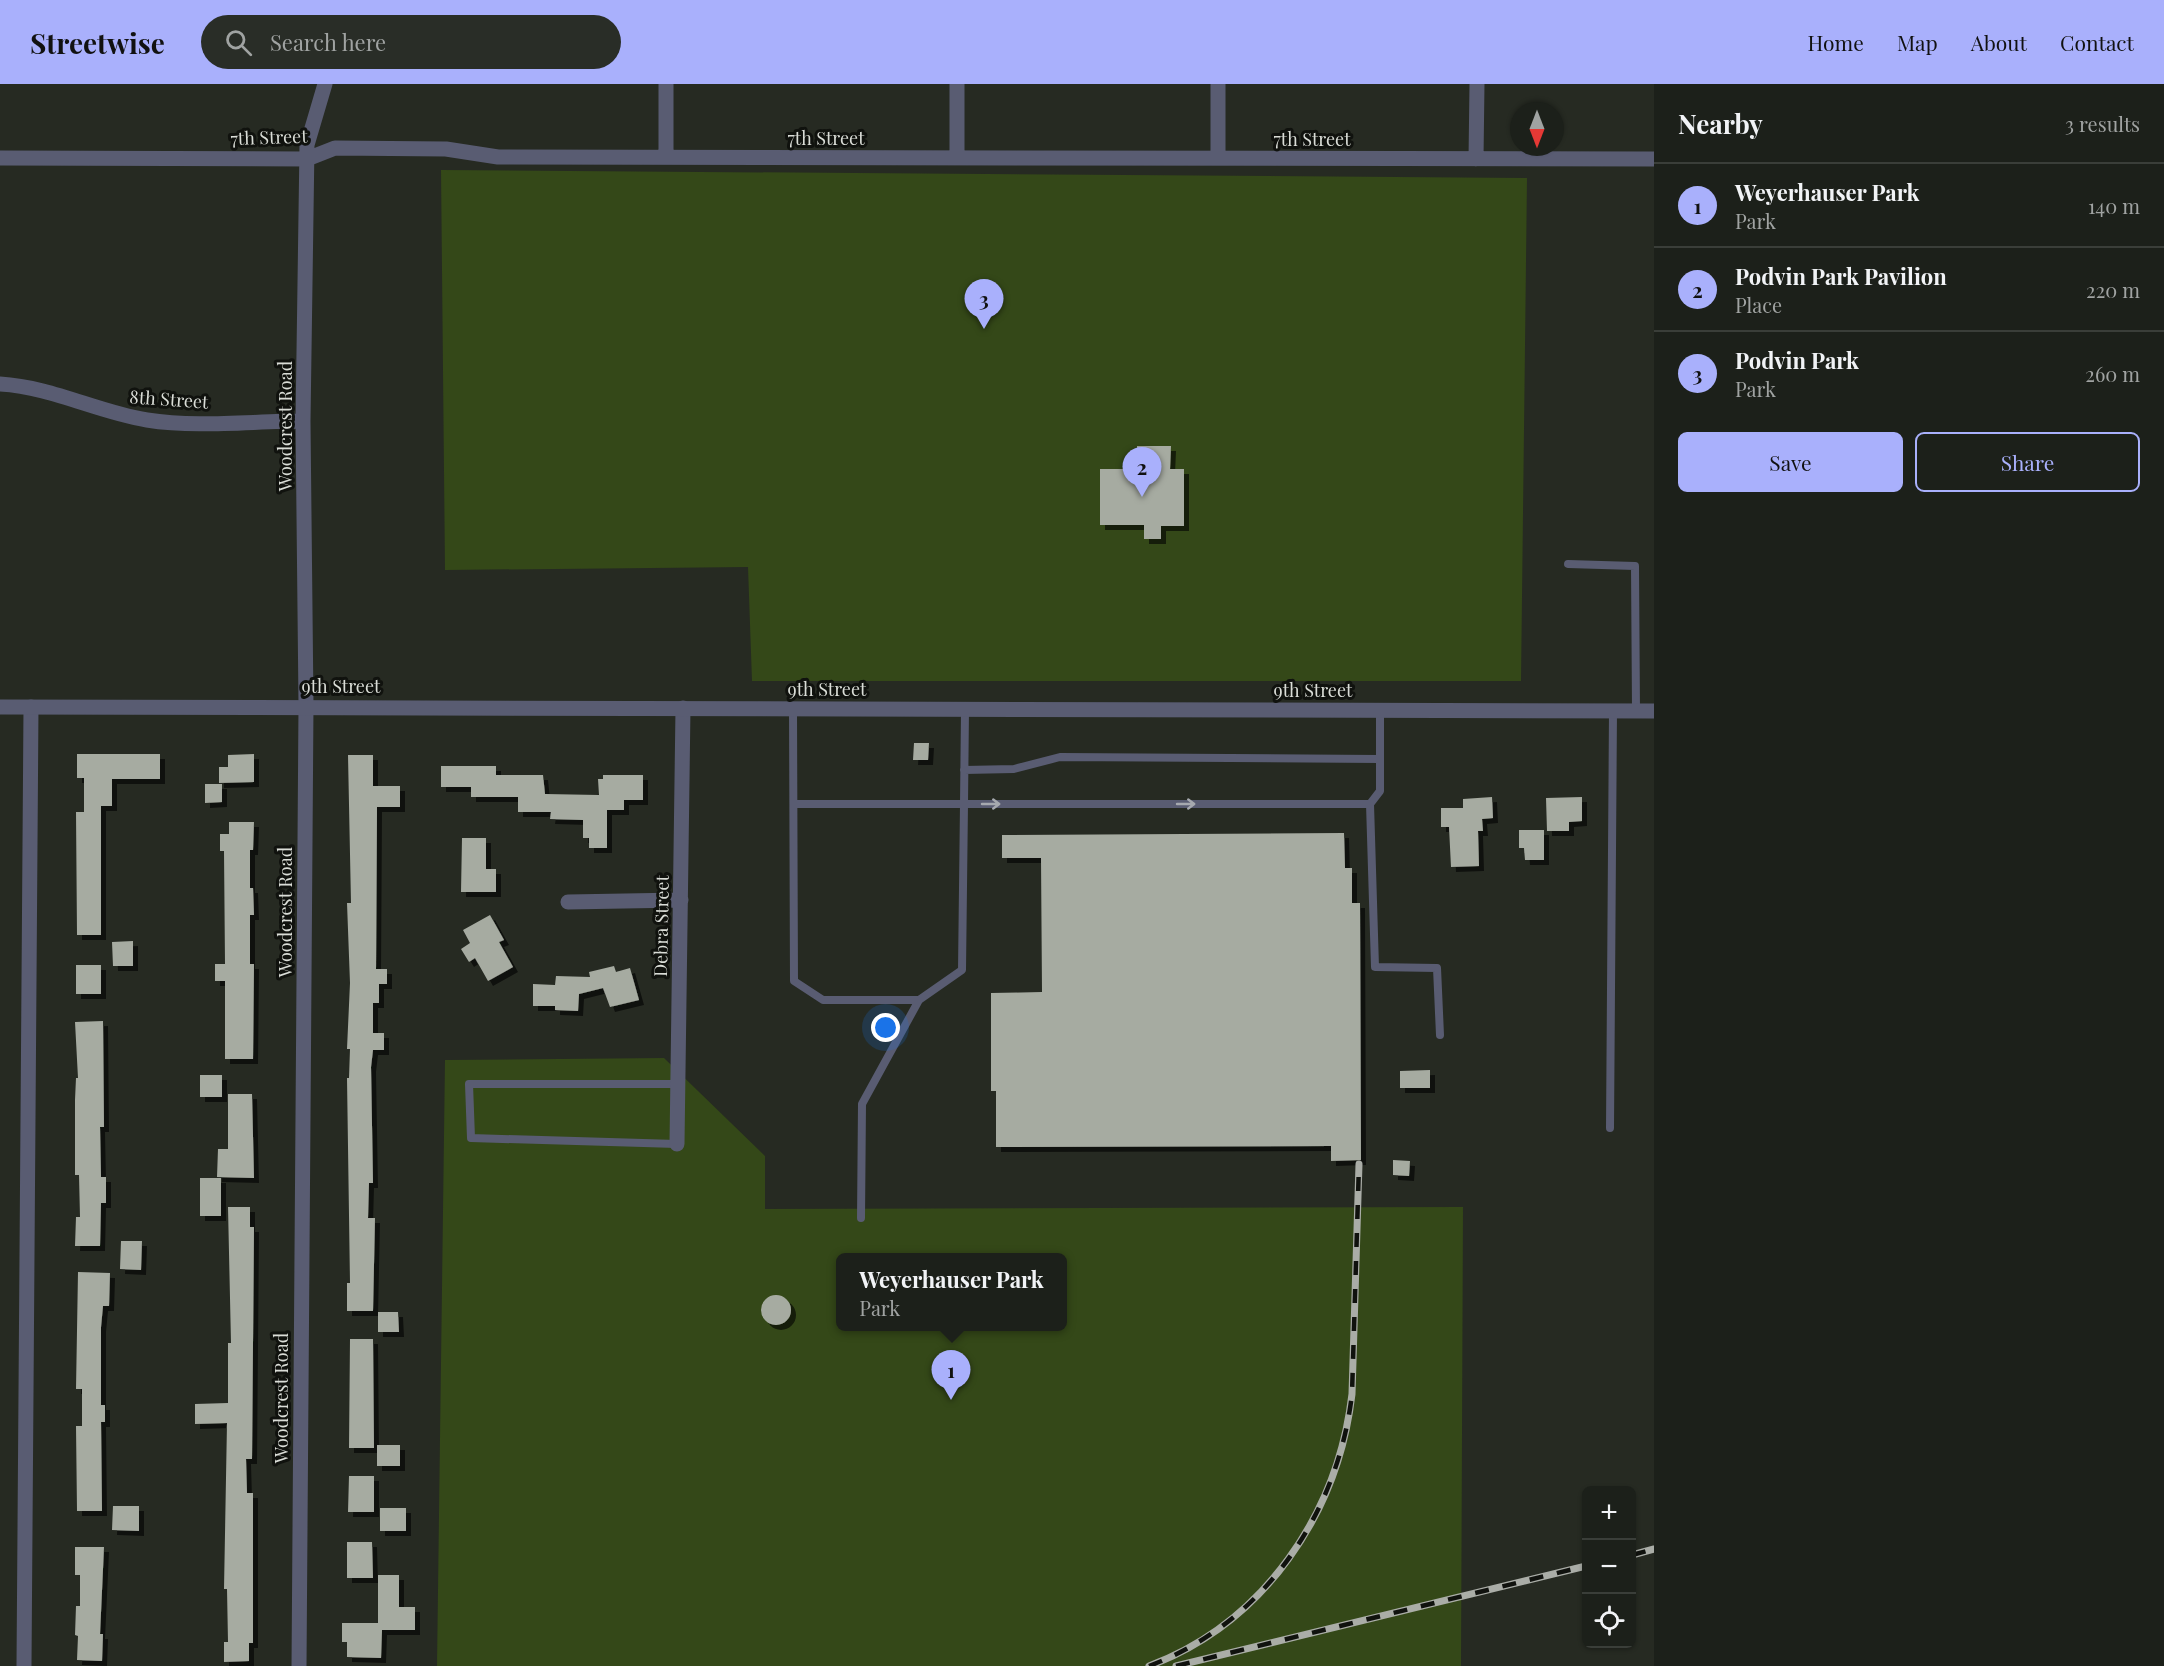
<!DOCTYPE html>
<meta charset="utf-8">
<style>
body{margin:0;font-family:"Playfair Display",serif;background:#292d27;color:#f1f3f6}
.controls{position:absolute;right:18px;bottom:18px;display:grid;overflow:hidden;border-radius:9px;box-shadow:0 2px 4px #0004}
.controls button{width:54px;height:54px;display:grid;place-items:center;padding:0;border:0;border-bottom:2px solid #3a3e39;background:#1c201a;color:#f1f3f6;font:30px sans-serif}
.compass{position:absolute;left:1510px;top:18px;width:54px;height:54px;border-radius:50%;background:#1c201a;box-shadow:0 2px 4px #0004;rotate:180deg}
.you{position:absolute;left:886px;top:944px;width:21px;height:21px;margin:-15px;border:4px solid #fff;border-radius:50%;background:#1a73e8;box-shadow:0 0 0 9px #1a73e833}
.badge{display:grid;place-items:center;width:39px;height:39px;border-radius:50%;background:#a9b0fc;color:#111;font-size:20px;font-weight:700}
.pin{position:absolute;translate:-50% -50px;filter:drop-shadow(0 2px 3px #0008)}
.pin::after{content:'';position:absolute;top:32px;width:21px;height:18px;background:inherit;clip-path:polygon(0 0,100% 0,50% 100%)}
.popup{position:absolute;left:836px;top:1169px;width:231px;height:78px;box-sizing:border-box;display:grid;place-content:center;border-radius:9px;background:#1c201a;filter:drop-shadow(0 2px 4px #0005);font-size:20px;white-space:nowrap;color:#a0a3a2}
.popup b{font-size:22px;color:#f1f3f6}
.popup::after{content:'';position:absolute;left:50%;top:100%;margin-left:-12px;border:12px solid transparent;border-top-color:#1c201a}
.list{margin:0;padding:0;list-style:none}
h2{display:flex;justify-content:space-between;align-items:center;height:78px;margin:0;padding:0 24px;font-size:26px}
h2 small{font-size:20px;font-weight:400;color:#a0a3a2}
.list li{display:grid;grid-template-columns:39px 1fr auto;gap:18px;align-items:center;box-sizing:border-box;height:84px;padding:0 24px;border-top:2px solid #3a3e39}
.list b{display:block;font-size:22px;white-space:nowrap}
.list p{margin:0;font-size:20px;white-space:nowrap;color:#a0a3a2}
.list em{font-size:20px;font-style:normal;color:#a0a3a2}
.actions{display:flex;gap:12px;padding:18px 24px}
.actions a{flex:1;padding:14px 0;border:2px solid #a9b0fc;border-radius:9px;text-align:center;font-size:21px;color:#a9b0fc}
.actions .main{background:#a9b0fc;color:#111}
.icon{flex:none;width:33px;height:33px;fill:none;stroke:currentColor;stroke-width:2;stroke-linecap:round;stroke-linejoin:round}
.map{position:relative;flex:none;width:1654px;height:1582px;overflow:hidden}
header{display:flex;align-items:center;gap:36px;box-sizing:border-box;height:84px;padding:0 30px;background:#a9b0fc;color:#111}
header strong{font-size:28px}
nav{display:flex;gap:33px;margin-inline-start:auto;font-size:21px}
.search{width:420px;height:54px;background:#292d27;display:flex;align-items:center;gap:15px;box-sizing:border-box;padding:0 21px;border-radius:33px;color:#a0a3a2;font-size:22px}
main{display:flex}
aside{flex:1;background:#1c201a}
.map>svg:first-child{display:block}
.green{fill:#344818;fill-rule:evenodd}
.building{fill:#a6aba1;filter:url(#shadow)}
.lines{fill:none;stroke-linecap:round;stroke-linejoin:round}
.service{stroke:#595c72;stroke-width:8}
.minor{stroke:#595c72;stroke-width:15}
.tertiary{stroke:#595c72;stroke-width:15}
.rail-casing{stroke:#aaada7;stroke-width:7}
.rail{stroke:#10120e;stroke-width:4.5;stroke-dasharray:14;stroke-linecap:butt}
.oneway{stroke:#a6a9af}
.labels{text-anchor:middle;dominant-baseline:central;stroke-width:6;stroke-linejoin:round;paint-order:stroke}
.street-label{font-size:18px;fill:#daddd7;stroke:#10120e}
</style>
<header>
<strong>Streetwise</strong>
<div class="search"><svg class="icon" aria-label="search" viewBox="0 0 24 24"><circle cx="10" cy="10" r="6"/><path d="M15 15l6 6"/></svg>Search here</div>
<nav><a>Home</a><a>Map</a><a>About</a><a>Contact</a></nav>
</header>
<main>
<div class="map">
<svg width="1654" height="1582" viewBox="0 0 1654 1582">
<defs>
<filter id="shadow"><feDropShadow dx="5" dy="5" stdDeviation="0" flood-color="#0009"/></filter>
</defs>
<rect width="100%" height="100%" fill="#262a22"/>
<path class="green" d="M 441,86 L 1527,94 L 1521,597 L 752,597 L 748,483 L 445,486 Z
M 664,974 L 765,1072 L 765,1125 L 1463,1123 L 1461,1582 L 437,1582 L 445,976 ZM 840,1174 L 1062,1174 L 1062,1242 L 840,1242 Z"/>
<path class="building" d="M 1137,362 L 1171,362 L 1170,385 L 1184,385 L 1184,442 L 1161,442 L 1161,455 L 1144,455 L 1144,441 L 1100,441 L 1100,385 L 1137,385 Z
M 914,659 L 929,659 L 928,676 L 913,676 Z
M 77,670 L 160,670 L 160,695 L 112,695 L 112,722 L 101,722 L 101,851 L 77,851 L 76,728 L 84,728 L 84,694 L 77,694 Z
M 254,670 L 254,698 L 219,699 L 219,683 L 228,683 L 228,671 Z
M 348,671 L 373,671 L 373,702 L 400,702 L 400,723 L 377,723 L 376,885 L 387,885 L 387,900 L 379,900 L 379,919 L 373,919 L 373,949 L 384,949 L 384,966 L 373,966 L 371,983 L 373,1099 L 369,1099 L 368,1134 L 375,1134 L 373,1227 L 347,1227 L 347,1199 L 350,1199 L 347,994 L 349,994 L 350,965 L 347,965 L 350,899 L 347,819 L 351,819 Z
M 441,682 L 496,682 L 496,691 L 543,691 L 545,710 L 599,711 L 598,695 L 603,695 L 603,691 L 643,691 L 643,716 L 624,716 L 624,726 L 607,726 L 607,764 L 589,764 L 589,754 L 583,754 L 583,736 L 550,735 L 551,728 L 518,728 L 518,713 L 471,713 L 471,703 L 441,703 Z
M 205,700 L 222,700 L 222,718 L 205,719 Z
M 1492,713 L 1493,734 L 1482,735 L 1483,747 L 1478,747 L 1479,782 L 1451,783 L 1449,743 L 1441,743 L 1441,724 L 1463,724 L 1463,715 Z
M 1582,713 L 1582,737 L 1569,738 L 1569,747 L 1547,747 L 1546,714 Z
M 229,738 L 254,738 L 253,766 L 250,766 L 250,804 L 253,804 L 254,831 L 250,831 L 250,880 L 254,880 L 253,975 L 225,975 L 225,897 L 215,897 L 215,880 L 225,880 L 224,767 L 220,767 L 220,750 L 229,750 Z
M 1519,746 L 1544,746 L 1544,776 L 1525,776 L 1524,764 L 1519,764 Z
M 1344,749 L 1345,784 L 1352,784 L 1352,819 L 1360,819 L 1361,1076 L 1331,1077 L 1331,1062 L 996,1063 L 996,1007 L 991,1007 L 991,909 L 1042,908 L 1041,774 L 1002,774 L 1002,751 Z
M 462,754 L 486,754 L 486,785 L 496,785 L 496,808 L 461,808 Z
M 490,831 L 504,856 L 499,858 L 513,883 L 488,897 L 475,874 L 469,878 L 461,865 L 470,859 L 463,846 Z
M 133,857 L 133,882 L 113,882 L 112,858 Z
M 76,881 L 101,881 L 101,910 L 76,910 Z
M 614,882 L 616,888 L 630,884 L 639,916 L 610,923 L 603,904 L 579,910 L 578,927 L 555,926 L 555,922 L 533,922 L 533,900 L 555,901 L 556,892 L 590,893 L 589,888 Z
M 103,937 L 104,1043 L 100,1043 L 101,1093 L 106,1093 L 106,1119 L 101,1119 L 100,1162 L 75,1162 L 76,1133 L 80,1133 L 79,1091 L 75,1091 L 75,1016 L 76,994 L 78,994 L 75,938 Z
M 1430,986 L 1430,1004 L 1400,1004 L 1400,987 Z
M 200,991 L 222,991 L 222,1013 L 200,1013 Z
M 228,1010 L 252,1010 L 254,1094 L 217,1093 L 218,1065 L 228,1065 Z
M 1393,1076 L 1410,1077 L 1409,1092 L 1393,1091 Z
M 200,1094 L 221,1094 L 221,1132 L 200,1132 Z
M 228,1123 L 250,1123 L 250,1143 L 254,1143 L 252,1375 L 246,1375 L 247,1409 L 253,1409 L 253,1559 L 249,1559 L 249,1577 L 224,1578 L 224,1558 L 228,1558 L 227,1505 L 224,1505 L 227,1339 L 195,1340 L 195,1320 L 228,1319 L 228,1259 L 231,1259 Z
M 121,1157 L 142,1157 L 141,1186 L 120,1185 Z
M 78,1188 L 110,1189 L 109,1222 L 103,1222 L 101,1243 L 101,1321 L 105,1321 L 105,1338 L 101,1338 L 102,1427 L 77,1427 L 76,1342 L 82,1342 L 82,1305 L 76,1305 Z
M761 1226a15 15 0 1 1 30 0a15 15 0 1 1-30 0Z
M 378,1228 L 398,1228 L 399,1248 L 378,1248 Z
M 350,1255 L 373,1255 L 374,1364 L 349,1364 Z
M 377,1361 L 400,1361 L 400,1382 L 377,1382 Z
M 349,1392 L 374,1392 L 374,1428 L 348,1428 Z
M 113,1422 L 139,1422 L 139,1447 L 112,1446 Z
M 380,1424 L 406,1424 L 406,1447 L 380,1447 Z
M 347,1458 L 372,1458 L 373,1494 L 347,1494 Z
M 75,1463 L 104,1463 L 100,1550 L 103,1550 L 102,1577 L 77,1576 L 78,1552 L 75,1551 L 76,1522 L 80,1522 L 80,1491 L 75,1491 Z
M 378,1491 L 399,1491 L 399,1523 L 415,1523 L 415,1546 L 382,1546 L 381,1574 L 347,1573 L 347,1558 L 342,1558 L 342,1539 L 378,1539 Z"/>
<g class="lines">
<path class="service" d="M 1568,480 L 1635,482 L 1636,627
M 793,625 L 794,897 L 823,916 L 919,916
M 965,626 L 964,720 L 1370,720
M 1380,626 L 1380,707 L 1370,720 L 1375,883 L 1437,884 L 1440,951
M 964,686 L 1014,685 L 1060,673 L 1380,675
M 794,720 L 964,720 L 962,886 L 919,916 L 862,1020 L 861,1134
M 1610,1044 L 1613,627
M 677,1060 L 471,1054 L 469,1000 L 678,1000"/>
<path class="minor" d="M 666,73 L 666,0
M 0,74 L 307,75 L 335,64 L 446,65 L 498,73 L 1654,75
M 957,74 L 957,0
M 1218,74 L 1218,0
M 1476,75 L 1477,0
M 0,300 C 52,303 97,328 147,336 C 197,344 252,337 303,337
M 568,818 L 681,816
M 677,1060 L 683,624
M 24,1582 L 31,623
M 299,1582 L 306,621 L 303,337 L 307,61 L 325,0"/>
<path class="tertiary" d="M 0,623 L 1654,627"/>
<g class="rail-casing">
<path id="rail" d="M 1632,1471 L 1654,1465
M 1149,1582 C 1264,1539 1338,1430 1352,1310 L 1359,1080
M 1176,1582 L 1586,1482"/>
</g>
<use href="#rail" class="rail"/>
</g>
<defs><path id="oneway-shaft" d="M-6 0H5M1.5-3L5.5 0L1.5 3" fill="none" stroke-width="1.6" stroke-linecap="round" stroke-linejoin="round" transform="scale(1.5)"/></defs>
<g class="oneway">
<use href="#oneway-shaft" transform="translate(991 720)"/>
<use href="#oneway-shaft" transform="translate(1186 720)"/>
</g>
<g class="labels">
<g class="street-label">
<text transform="translate(269 53) rotate(-2)">7th Street</text>
<text x="826" y="54">7th Street</text>
<text x="1312" y="55">7th Street</text>
<text transform="translate(169 315) rotate(4)">8th Street</text>
<text transform="translate(285 342) rotate(-90)">Woodcrest Road</text>
<text x="341" y="602">9th Street</text>
<text x="827" y="605">9th Street</text>
<text x="1313" y="606">9th Street</text>
<text transform="translate(285 828) rotate(-90)">Woodcrest Road</text>
<text transform="translate(661 842) rotate(-89)">Debra Street</text>
<text transform="translate(281 1314) rotate(-90)">Woodcrest Road</text>
</g>
</g>
</svg>
<div class="controls">
<button>+</button>
<button>−</button>
<button><svg class="icon" aria-label="locate" viewBox="0 0 24 24"><circle cx="12" cy="12" r="6"/><path d="M12 2v4M12 18v4M2 12h4M18 12h4"/></svg></button>
</div>
<svg class="compass" viewBox="-18 -18 36 36"><path d="M0-13l5 13h-10z" fill="#e53935"/><path d="M0 13l5-13h-10z" fill="#a0a3a2"/></svg>
<div class="you"></div>
<div class="pin badge" style="left:951px;top:1316px">1</div>
<div class="popup"><b>Weyerhauser Park</b>Park</div>
<div class="pin badge" style="left:1142px;top:413px">2</div>
<div class="pin badge" style="left:984px;top:245px">3</div>
</div>
<aside>
<h2>Nearby<small>3 results</small></h2>
<ul class="list">
<li><span class="badge">1</span><div><b>Weyerhauser Park</b><p>Park</p></div><em>140 m</em></li>
<li><span class="badge">2</span><div><b>Podvin Park Pavilion</b><p>Place</p></div><em>220 m</em></li>
<li><span class="badge">3</span><div><b>Podvin Park</b><p>Park</p></div><em>260 m</em></li>
</ul>
<div class="actions"><a class="main">Save</a><a>Share</a></div>
</aside>
</main>
